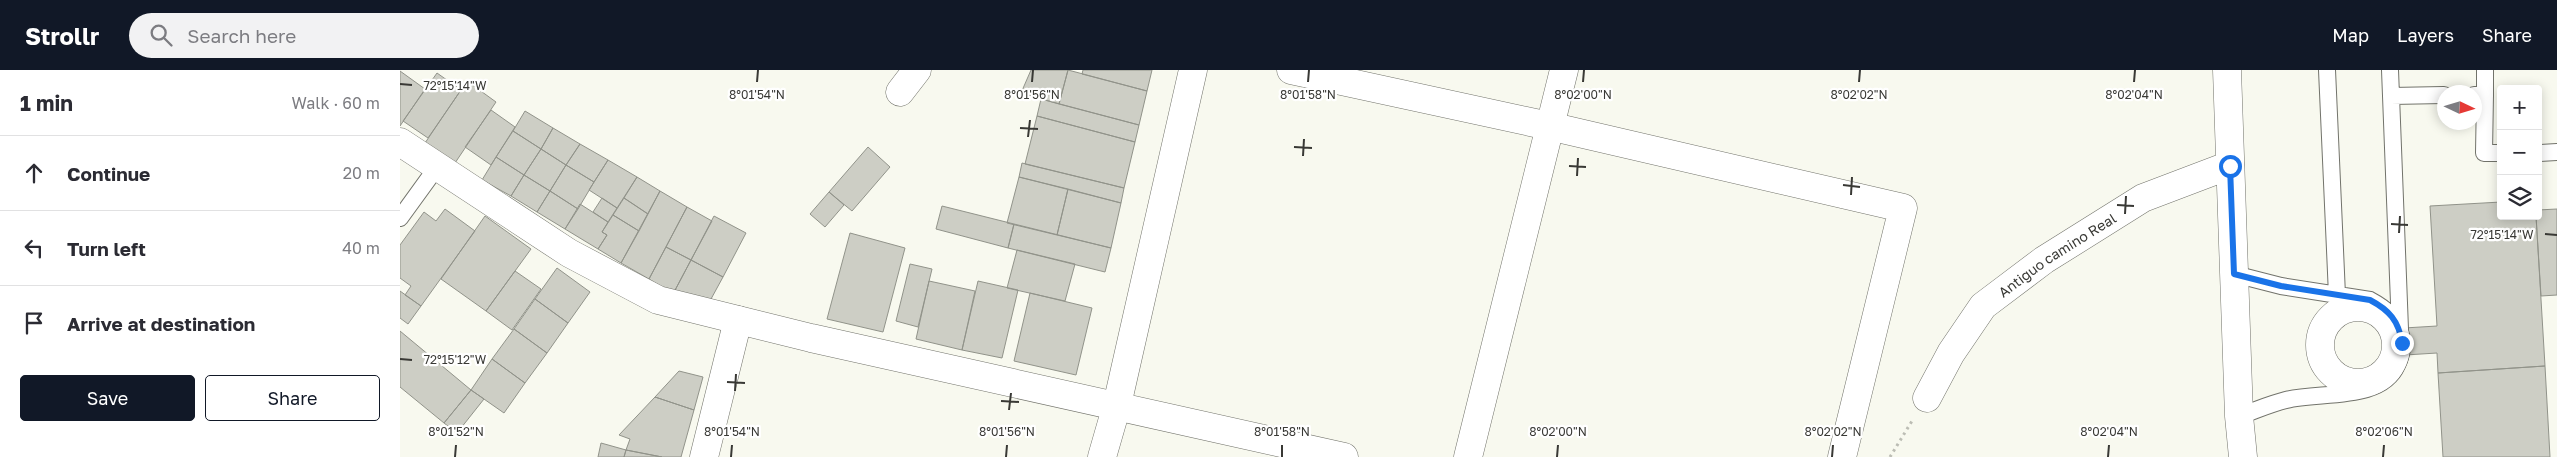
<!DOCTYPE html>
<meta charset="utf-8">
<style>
body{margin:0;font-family:"Golos Text",sans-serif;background:#f2f2f3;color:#2b2b33}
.controls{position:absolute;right:15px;top:15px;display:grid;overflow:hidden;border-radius:5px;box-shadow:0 2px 12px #0003}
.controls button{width:45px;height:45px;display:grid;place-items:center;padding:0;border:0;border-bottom:1px solid #e1e1e2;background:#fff;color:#2b2b33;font:25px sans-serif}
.compass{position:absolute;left:2037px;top:15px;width:45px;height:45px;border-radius:50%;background:#fff;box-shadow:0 2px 12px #0003;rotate:94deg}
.stop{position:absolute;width:15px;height:15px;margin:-11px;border:4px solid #1a73e8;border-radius:50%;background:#fff}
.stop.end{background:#1a73e8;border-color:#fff;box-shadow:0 1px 5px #0008}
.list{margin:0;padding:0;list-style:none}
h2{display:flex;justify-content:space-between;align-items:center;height:65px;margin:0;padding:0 20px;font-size:21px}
h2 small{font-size:16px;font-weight:400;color:#7c7c81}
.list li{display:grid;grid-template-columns:32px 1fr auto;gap:15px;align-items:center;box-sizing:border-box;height:75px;padding:0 20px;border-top:1px solid #e1e1e2}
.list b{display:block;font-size:19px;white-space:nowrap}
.list em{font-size:16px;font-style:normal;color:#7c7c81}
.actions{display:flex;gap:10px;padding:15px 20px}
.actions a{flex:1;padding:11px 0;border:1px solid #111827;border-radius:5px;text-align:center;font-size:18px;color:#111827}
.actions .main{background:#111827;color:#fff}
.icon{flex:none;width:28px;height:28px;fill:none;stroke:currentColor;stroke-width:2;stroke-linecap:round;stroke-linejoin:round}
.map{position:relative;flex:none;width:2157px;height:387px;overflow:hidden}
header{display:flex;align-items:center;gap:30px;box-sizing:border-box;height:70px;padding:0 25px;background:#111827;color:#fff}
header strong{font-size:24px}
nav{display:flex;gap:28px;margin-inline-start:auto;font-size:18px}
.search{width:350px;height:45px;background:#f2f2f3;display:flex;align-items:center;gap:12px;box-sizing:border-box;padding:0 18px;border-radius:28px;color:#7c7c81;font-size:19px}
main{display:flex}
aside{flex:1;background:#fff}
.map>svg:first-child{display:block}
.building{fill:#cdcec5;stroke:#91938a}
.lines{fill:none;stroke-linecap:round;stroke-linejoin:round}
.service-casing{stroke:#72736b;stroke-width:18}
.minor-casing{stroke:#72736b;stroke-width:29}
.path{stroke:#bcbdb4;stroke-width:3;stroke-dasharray:2.5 4;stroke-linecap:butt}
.service{stroke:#fff;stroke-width:16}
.minor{stroke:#fff;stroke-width:28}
.route{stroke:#1a73e8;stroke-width:6}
.ticks{fill:none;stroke:#393935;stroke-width:2}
.labels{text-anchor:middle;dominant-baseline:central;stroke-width:4.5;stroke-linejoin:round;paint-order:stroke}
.street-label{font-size:14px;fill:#393935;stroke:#fff}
.ticks-label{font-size:12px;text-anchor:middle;fill:#393935;stroke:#fff;stroke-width:4.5;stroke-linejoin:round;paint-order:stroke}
</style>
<header>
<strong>Strollr</strong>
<div class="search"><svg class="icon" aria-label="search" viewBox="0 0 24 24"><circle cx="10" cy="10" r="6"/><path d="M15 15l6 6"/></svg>Search here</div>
<nav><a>Map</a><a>Layers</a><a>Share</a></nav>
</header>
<main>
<aside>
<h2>1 min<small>Walk · 60 m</small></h2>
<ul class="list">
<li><svg class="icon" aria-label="ahead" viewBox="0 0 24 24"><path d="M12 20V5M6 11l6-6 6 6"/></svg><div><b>Continue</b></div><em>20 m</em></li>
<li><svg class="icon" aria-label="left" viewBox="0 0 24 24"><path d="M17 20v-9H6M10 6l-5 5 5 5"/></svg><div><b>Turn left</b></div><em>40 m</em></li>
<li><svg class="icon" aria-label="arrive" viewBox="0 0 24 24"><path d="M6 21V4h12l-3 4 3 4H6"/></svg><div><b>Arrive at destination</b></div></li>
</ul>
<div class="actions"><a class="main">Save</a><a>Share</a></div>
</aside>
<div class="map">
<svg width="2157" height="387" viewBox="0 0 2157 387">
<rect width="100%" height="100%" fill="#f8f9ef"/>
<path class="building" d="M 631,0 L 668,0 L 659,34 L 621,23 Z
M 668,0 L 747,21 L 739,55 L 659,34 Z
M 683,0 L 752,0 L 747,21 L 682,4 Z
M 0,1 L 25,19 L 0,56 Z
M 37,3 L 61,20 L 28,68 L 3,51 Z
M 67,11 L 96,32 L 55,93 L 25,73 Z
M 641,29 L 739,55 L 735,72 L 637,46 Z
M 91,40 L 115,57 L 91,95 L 65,77 Z
M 125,41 L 153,58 L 141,79 L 113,61 Z
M 637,46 L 735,72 L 724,118 L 625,94 Z
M 153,58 L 180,74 L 166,95 L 141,79 Z
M 113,61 L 141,79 L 124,105 L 96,87 Z
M 180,74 L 208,90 L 194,112 L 166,95 Z
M 468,77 L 490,97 L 452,141 L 429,122 Z
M 141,79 L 166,95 L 150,121 L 124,105 Z
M 96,87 L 124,105 L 111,126 L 82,110 Z
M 208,90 L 237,107 L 217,138 L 189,120 Z
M 622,93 L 724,118 L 721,133 L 619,107 Z
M 166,95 L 194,112 L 178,139 L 150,121 Z
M 124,105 L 150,121 L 137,142 L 111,126 Z
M 237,107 L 260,121 L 248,144 L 224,128 Z
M 619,107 L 668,119 L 657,165 L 607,153 Z
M 668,119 L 721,133 L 711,178 L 657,165 Z
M 150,121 L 178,139 L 165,159 L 137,142 Z
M 260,121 L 287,137 L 249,209 L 221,193 Z
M 429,122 L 444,135 L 425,157 L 410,144 Z
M 202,128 L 217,138 L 208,152 L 193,142 Z
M 224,128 L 248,144 L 239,161 L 213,145 Z
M 2101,132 L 2101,146 L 2136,146 L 2145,296 L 2038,303 L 2037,283 L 2005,285 L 2004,258 L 2037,256 L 2030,136 Z
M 180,134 L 208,152 L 202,162 L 207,165 L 198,179 L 165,159 Z
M 542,136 L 614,154 L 608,178 L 536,159 Z
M 287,137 L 312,151 L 291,190 L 266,177 Z
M 45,139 L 75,161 L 21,236 L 5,225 L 11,216 L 0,208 L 0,175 L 24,142 L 36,151 Z
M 2157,139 L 2157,225 L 2141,226 L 2136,146 L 2138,146 L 2138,140 Z
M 213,145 L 239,161 L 221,193 L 198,179 L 207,165 L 202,162 Z
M 85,146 L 131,179 L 86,241 L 41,209 Z
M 314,146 L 346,163 L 323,207 L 291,190 Z
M 614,154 L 711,178 L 705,202 L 608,178 Z
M 450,163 L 505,178 L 483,262 L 427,249 Z
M 266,177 L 291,190 L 273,224 L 249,209 Z
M 617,180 L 675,194 L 665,231 L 607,218 Z
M 291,190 L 323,207 L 311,229 L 273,224 Z
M 510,194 L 532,199 L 518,257 L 496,251 Z
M 157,198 L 190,222 L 168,253 L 135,229 Z
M 115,201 L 141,219 L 112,260 L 86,241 Z
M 529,211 L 575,221 L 562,280 L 516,269 Z
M 578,211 L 618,220 L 602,288 L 562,280 Z
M 0,221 L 21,236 L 8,254 L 0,248 Z
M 630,223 L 692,238 L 676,305 L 614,291 Z
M 135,229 L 168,253 L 147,283 L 114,259 Z
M 114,259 L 147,283 L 125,313 L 92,289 Z
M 0,261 L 71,320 L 44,353 L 0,317 Z
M 92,289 L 125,313 L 104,343 L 71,320 Z
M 2145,296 L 2150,387 L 2043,387 L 2038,303 Z
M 279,301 L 303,307 L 294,340 L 255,327 Z
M 71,320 L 84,329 L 57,363 L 44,353 Z
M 255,327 L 294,340 L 281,387 L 262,387 L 226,380 L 230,369 L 219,365 Z
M 201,373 L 226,380 L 224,387 L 198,387 Z
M 226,380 L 262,387 L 224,387 Z"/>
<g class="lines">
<g class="service-casing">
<path id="service" d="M 1927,0 L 1937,225
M 1990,0 L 2000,259
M 2074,25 L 2085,25 L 2085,0
M 2085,25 L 2084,83 L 2101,83
M 1991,26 L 2044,25
M 2138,83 L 2157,82
M 0,148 L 37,97
M 1834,204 L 1881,216 L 1970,230 C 1987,239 1998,249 2002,269 C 2003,278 2001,287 1997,295 C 1981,332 1919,321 1886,330 C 1870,334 1854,341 1839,346"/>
</g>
<g class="minor-casing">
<g id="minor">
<path d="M 891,0 L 1149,56 L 1503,138 L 1442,387"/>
<path d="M 1827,0 L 1839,346 L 1843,387"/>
<path d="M 500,22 L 517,0"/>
<path d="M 0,72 L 169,183 L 258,230 L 411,268 L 944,387"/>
<circle cx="1958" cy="275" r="38"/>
<path id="s1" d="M 1527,328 L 1551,283 L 1583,236 L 1644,190 L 1743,128 L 1830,95"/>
<path d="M 304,387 L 338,250"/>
<path d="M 702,387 L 717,335 L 793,0"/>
<path d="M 1068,387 L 1164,0"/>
</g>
</g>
<path class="path" d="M 1490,387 L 1512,351"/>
<use href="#service" class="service"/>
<use href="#minor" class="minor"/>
</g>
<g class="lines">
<path class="route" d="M 1830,96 L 1834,204 L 1881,216 L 1970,230 C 1989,240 1999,251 2002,273"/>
</g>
<path class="ticks" d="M 357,12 L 358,0M 632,12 L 633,0M 908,12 L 909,0M 1183,12 L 1184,0M 1459,12 L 1460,0M 1734,12 L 1735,0M 0,14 L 12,15M 620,58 L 638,59M 628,67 L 630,50M 894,77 L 912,78M 903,86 L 904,69M 1169,96 L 1186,97M 1177,106 L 1178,88M 1443,115 L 1460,117M 1451,125 L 1452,107M 1717,135 L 1734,136M 1725,144 L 1726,126M 1991,154 L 2008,155M 1999,163 L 2000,146M 2145,164 L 2157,165M 0,289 L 12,290M 327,312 L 345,313M 335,321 L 336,304M 601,331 L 619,332M 609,340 L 611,323M 55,387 L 56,375M 331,387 L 332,375M 606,387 L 607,375M 882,387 L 882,375M 1157,387 L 1158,375M 1432,387 L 1433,375M 1708,387 L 1709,375M 1983,387 L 1984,375"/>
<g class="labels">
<g class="street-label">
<text stroke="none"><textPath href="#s1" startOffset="198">Antiguo camino Real</textPath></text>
</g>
</g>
<g class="ticks-label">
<text x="55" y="20">72°15'14"W</text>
<text x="1734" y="29">8°02'04"N</text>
<text x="357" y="29">8°01'54"N</text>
<text x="632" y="29">8°01'56"N</text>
<text x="908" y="29">8°01'58"N</text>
<text x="1183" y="29">8°02'00"N</text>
<text x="1459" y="29">8°02'02"N</text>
<text x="2102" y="169">72°15'14"W</text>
<text x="55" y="294">72°15'12"W</text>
<text x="56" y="366">8°01'52"N</text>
<text x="332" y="366">8°01'54"N</text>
<text x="607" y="366">8°01'56"N</text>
<text x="882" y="366">8°01'58"N</text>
<text x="1158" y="366">8°02'00"N</text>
<text x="1433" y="366">8°02'02"N</text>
<text x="1709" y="366">8°02'04"N</text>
<text x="1984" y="366">8°02'06"N</text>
</g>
</svg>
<div class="controls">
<button>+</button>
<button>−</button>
<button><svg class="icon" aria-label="layers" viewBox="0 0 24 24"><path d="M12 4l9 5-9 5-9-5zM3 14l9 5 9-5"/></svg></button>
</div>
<svg class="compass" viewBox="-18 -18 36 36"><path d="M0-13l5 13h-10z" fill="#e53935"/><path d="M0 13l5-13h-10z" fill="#7c7c81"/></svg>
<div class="stop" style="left:1830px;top:96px"></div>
<div class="stop end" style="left:2002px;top:273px"></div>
</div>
</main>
